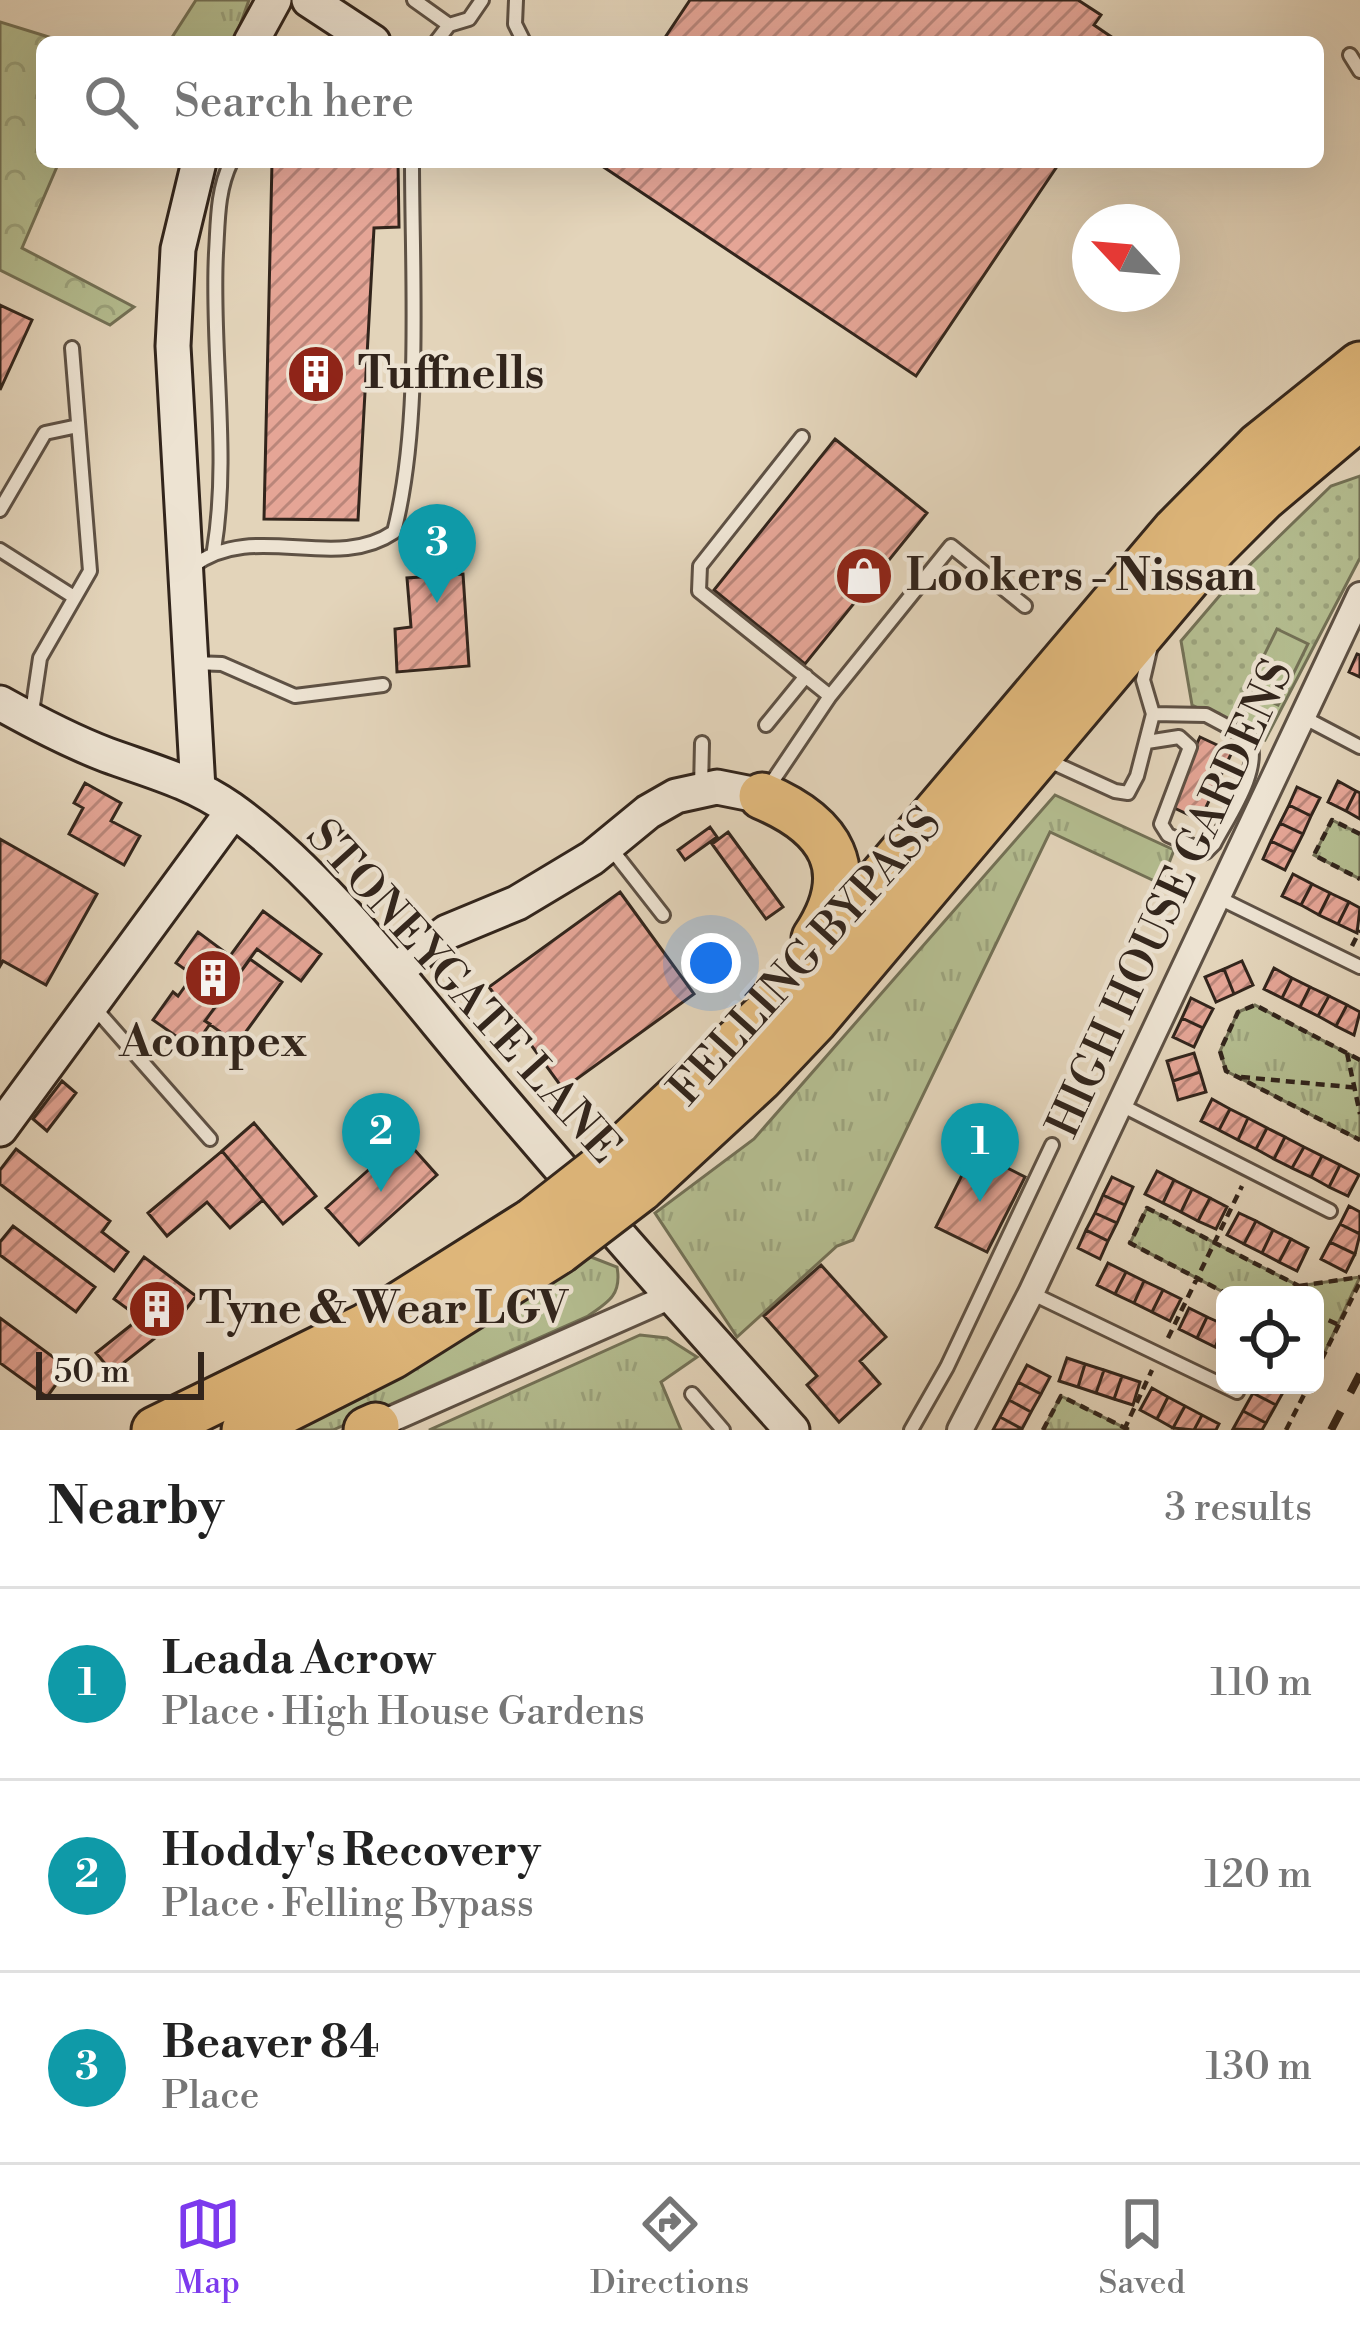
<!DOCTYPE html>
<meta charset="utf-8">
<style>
body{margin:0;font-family:"Libre Bodoni",serif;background:#f6f6f6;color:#222}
.controls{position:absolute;right:36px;bottom:36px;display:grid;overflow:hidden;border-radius:18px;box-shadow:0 12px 48px #0002}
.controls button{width:108px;height:108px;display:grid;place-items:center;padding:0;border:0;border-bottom:3px solid #e0e0e0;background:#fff;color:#222;font:60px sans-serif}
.compass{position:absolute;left:1072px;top:204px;width:108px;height:108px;border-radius:50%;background:#fff;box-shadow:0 12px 48px #0002;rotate:296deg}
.scale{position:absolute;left:36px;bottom:30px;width:168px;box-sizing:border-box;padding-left:12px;border:6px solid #32251c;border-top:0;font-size:33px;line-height:42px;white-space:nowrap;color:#32251c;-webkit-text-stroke:9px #ede3d2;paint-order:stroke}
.you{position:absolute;left:711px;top:963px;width:42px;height:42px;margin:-30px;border:9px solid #fff;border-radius:50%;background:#1a73e8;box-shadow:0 0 0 18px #1a73e833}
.badge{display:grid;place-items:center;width:78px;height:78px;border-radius:50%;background:#7c3aed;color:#fff;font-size:39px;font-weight:700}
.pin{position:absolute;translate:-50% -99px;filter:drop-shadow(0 3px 6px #0008)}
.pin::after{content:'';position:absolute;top:63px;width:42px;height:36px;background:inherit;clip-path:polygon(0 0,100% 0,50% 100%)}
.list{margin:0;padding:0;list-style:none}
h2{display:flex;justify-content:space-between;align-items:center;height:156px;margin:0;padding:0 48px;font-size:51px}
h2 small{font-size:39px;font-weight:400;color:#767676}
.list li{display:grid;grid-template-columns:78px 1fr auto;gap:36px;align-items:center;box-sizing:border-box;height:192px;padding:0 48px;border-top:3px solid #e0e0e0}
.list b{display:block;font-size:45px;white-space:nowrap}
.list p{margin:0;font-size:39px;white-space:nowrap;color:#767676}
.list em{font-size:39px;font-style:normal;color:#767676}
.icon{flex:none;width:66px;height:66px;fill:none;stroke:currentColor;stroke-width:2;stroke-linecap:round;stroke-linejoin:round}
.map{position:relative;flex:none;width:1360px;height:1430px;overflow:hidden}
.search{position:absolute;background:#fff;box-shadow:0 12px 48px #0002;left:36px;right:36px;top:36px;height:132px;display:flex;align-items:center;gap:30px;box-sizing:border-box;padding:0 42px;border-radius:18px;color:#767676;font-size:45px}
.sheet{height:732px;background:#fff}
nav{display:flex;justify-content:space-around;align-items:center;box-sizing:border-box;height:168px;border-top:3px solid #e0e0e0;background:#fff;font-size:33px;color:#767676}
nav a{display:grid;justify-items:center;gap:6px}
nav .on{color:#7c3aed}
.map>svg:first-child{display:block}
.grass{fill:url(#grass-tufts);stroke:#737156;stroke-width:3}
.forest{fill:url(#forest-crowns);stroke:#737156;stroke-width:3}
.park{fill:url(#park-dots);stroke:#737156;stroke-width:3}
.pitch{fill:#b4bd90;stroke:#737156;stroke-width:3}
.building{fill:url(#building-hatch);stroke:#32251c;stroke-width:3}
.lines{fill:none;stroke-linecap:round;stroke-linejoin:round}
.lane-casing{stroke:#5e5144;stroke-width:18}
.street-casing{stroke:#5e5144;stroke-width:30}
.secondary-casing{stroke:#32251c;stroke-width:39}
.highway-casing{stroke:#32251c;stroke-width:51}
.path{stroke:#32251c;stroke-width:4.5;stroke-dasharray:9 6;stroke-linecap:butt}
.lane{stroke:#ede3d2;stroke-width:12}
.street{stroke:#ede3d2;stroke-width:24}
.secondary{stroke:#ede3d2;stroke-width:33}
.highway{stroke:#e2ba7d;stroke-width:45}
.rail{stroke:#32251c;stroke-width:8;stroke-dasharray:21 21;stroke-linecap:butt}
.highway-bridge-casing{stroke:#32251c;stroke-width:51;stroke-linecap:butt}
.highway-bridge{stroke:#e2ba7d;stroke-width:45}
.labels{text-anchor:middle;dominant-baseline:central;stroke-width:9;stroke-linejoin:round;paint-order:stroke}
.poi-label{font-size:45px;font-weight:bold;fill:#32251c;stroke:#ede3d2;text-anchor:start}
.street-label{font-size:45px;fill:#32251c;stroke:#ede3d2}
</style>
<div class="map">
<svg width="1360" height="1430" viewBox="0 0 1360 1430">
<defs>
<pattern id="grass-tufts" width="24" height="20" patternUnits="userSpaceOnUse" patternTransform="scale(3)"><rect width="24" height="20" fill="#b4bd90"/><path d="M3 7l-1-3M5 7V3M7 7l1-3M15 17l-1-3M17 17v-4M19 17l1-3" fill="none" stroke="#9ba27c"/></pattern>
<pattern id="forest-crowns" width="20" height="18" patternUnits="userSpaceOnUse" patternTransform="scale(3)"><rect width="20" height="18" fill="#b4bd90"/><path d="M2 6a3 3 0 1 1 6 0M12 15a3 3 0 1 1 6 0" fill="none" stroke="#9ba27c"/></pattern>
<pattern id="park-dots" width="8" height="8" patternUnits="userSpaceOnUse" patternTransform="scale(3)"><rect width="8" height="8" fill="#b4bd90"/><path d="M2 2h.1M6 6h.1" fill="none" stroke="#9ba27c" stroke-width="1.8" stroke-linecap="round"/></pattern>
<pattern id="building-hatch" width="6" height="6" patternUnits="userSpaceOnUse" patternTransform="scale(3)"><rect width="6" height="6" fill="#e5a596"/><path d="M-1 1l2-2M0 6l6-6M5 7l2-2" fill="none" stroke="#ba867a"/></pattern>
</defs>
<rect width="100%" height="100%" fill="#e3d4ba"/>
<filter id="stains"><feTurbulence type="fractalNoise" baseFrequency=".00167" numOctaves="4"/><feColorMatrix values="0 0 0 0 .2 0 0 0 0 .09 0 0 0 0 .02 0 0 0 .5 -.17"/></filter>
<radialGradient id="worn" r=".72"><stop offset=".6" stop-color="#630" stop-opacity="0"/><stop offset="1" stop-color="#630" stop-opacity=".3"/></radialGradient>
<path class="grass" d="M 196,0 L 249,0 L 234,42 L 169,42 Z
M 1055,795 L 1174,850 L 1161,884 L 1050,832 L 853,1240 L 837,1246 L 737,1337 L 655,1213 L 754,1139 Z
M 1332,820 L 1360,834 L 1360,879 L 1314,855 Z
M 1255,1005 L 1360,1060 L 1360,1140 L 1226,1071 L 1220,1051 L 1238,1012 Z
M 1147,1208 L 1299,1286 L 1360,1277 L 1315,1373 L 1315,1295 L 1229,1295 L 1130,1243 Z
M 591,1257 L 617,1267 C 622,1294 609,1302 588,1316 L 333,1430 L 281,1430 Z
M 640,1335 L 667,1338 L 697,1357 L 661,1382 L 681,1430 L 429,1430 Z
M 1061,1396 L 1129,1430 L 1043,1430 Z"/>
<path class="forest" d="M 0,22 L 65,42 L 42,42 L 42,162 L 59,162 L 22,248 L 134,307 L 110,325 L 0,270 Z"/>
<path class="park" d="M 1360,476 L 1360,558 L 1265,740 L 1192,705 L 1181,641 L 1227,587 L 1331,486 Z"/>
<path class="pitch" d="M 1277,629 L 1308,644 L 1278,705 L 1247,690 Z"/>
<path class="building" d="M 690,0 L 1078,0 L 1101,15 L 1094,25 L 1119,42 L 662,42 Z
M 272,162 L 398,162 L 399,227 L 374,228 L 358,520 L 264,519 Z
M 596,162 L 1060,162 L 916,376 Z
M 0,305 L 32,320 L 0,390 Z
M 835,439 L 927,513 L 805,664 L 714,590 Z
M 463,574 L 469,666 L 397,672 L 395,629 L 411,627 L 407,578 Z
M 1357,654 L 1360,655 L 1360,677 L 1349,672 Z
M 1200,737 L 1232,752 L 1200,820 L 1168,805 Z
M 1338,781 L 1356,791 L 1346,811 L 1328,802 Z
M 85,783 L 121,803 L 111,821 L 140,836 L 124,865 L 69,834 L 83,808 L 74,803 Z
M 1297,787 L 1320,798 L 1311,816 L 1289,805 Z
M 1356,791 L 1360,793 L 1360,819 L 1346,811 Z
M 1289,805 L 1311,816 L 1303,834 L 1280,823 Z
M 1280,823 L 1303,834 L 1294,852 L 1271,841 Z
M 710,827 L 717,837 L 685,860 L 678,850 Z
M 728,832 L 783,907 L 766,919 L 712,844 Z
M 0,839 L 97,894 L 46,985 L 3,961 L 0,966 Z
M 1271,841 L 1294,852 L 1285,870 L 1263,859 Z
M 1293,874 L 1312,884 L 1301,905 L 1282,896 Z
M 1312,884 L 1330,893 L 1319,915 L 1301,905 Z
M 620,892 L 694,994 L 563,1089 L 489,987 Z
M 1330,893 L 1349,902 L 1338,924 L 1319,915 Z
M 1349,902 L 1360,908 L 1357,933 L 1338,924 Z
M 263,911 L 321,954 L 301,981 L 257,949 L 205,1021 L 210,1024 L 193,1048 L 153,1020 L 173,992 L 178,996 L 193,975 L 176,963 L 198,932 L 230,956 Z
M 250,959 L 282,982 L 237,1044 L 205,1021 Z
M 1242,961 L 1253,985 L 1234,994 L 1224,969 Z
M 1274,968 L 1292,978 L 1282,998 L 1264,989 Z
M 1224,969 L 1234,994 L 1216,1002 L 1205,977 Z
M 1292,978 L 1310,987 L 1300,1007 L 1282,998 Z
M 1310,987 L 1329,996 L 1318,1016 L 1300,1007 Z
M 1329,996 L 1347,1005 L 1336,1026 L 1318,1016 Z
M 1191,998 L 1213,1009 L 1203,1028 L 1182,1018 Z
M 1347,1005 L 1360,1012 L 1354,1035 L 1336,1026 Z
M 1182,1018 L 1203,1028 L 1194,1047 L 1173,1037 Z
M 1194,1053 L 1200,1072 L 1173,1081 L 1167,1061 Z
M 1200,1072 L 1206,1092 L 1178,1100 L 1173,1081 Z
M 62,1081 L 76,1093 L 47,1131 L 33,1119 Z
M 1212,1099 L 1230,1109 L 1219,1130 L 1201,1121 Z
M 1230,1109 L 1248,1118 L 1238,1140 L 1219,1130 Z
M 1248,1118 L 1267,1128 L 1256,1149 L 1238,1140 Z
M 254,1123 L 316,1196 L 283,1224 L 222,1151 Z
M 1267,1128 L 1285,1137 L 1274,1159 L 1256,1149 Z
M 1285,1137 L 1304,1147 L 1292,1168 L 1274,1159 Z
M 404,1138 L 437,1175 L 359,1245 L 326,1208 Z
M 1304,1147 L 1322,1156 L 1311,1177 L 1292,1168 Z
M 16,1149 L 110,1221 L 102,1232 L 128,1252 L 114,1271 L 0,1184 L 0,1170 Z
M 222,1151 L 263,1200 L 230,1228 L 207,1202 L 167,1236 L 148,1213 Z
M 974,1151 L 1025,1177 L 987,1252 L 936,1227 Z
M 1322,1156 L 1340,1165 L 1329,1187 L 1311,1177 Z
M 1340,1165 L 1359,1175 L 1348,1196 L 1329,1187 Z
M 1157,1171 L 1174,1180 L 1163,1203 L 1145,1194 Z
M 1112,1177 L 1133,1187 L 1125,1205 L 1103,1195 Z
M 1174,1180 L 1192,1189 L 1181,1212 L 1163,1203 Z
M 1192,1189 L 1210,1198 L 1198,1221 L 1181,1212 Z
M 1103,1195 L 1125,1205 L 1117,1223 L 1095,1213 Z
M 1210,1198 L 1227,1207 L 1216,1229 L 1198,1221 Z
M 1349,1206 L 1360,1212 L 1360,1234 L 1340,1224 Z
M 1095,1213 L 1117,1223 L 1108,1241 L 1086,1230 Z
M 1239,1213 L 1256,1221 L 1244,1244 L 1227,1235 Z
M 1256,1221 L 1273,1230 L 1262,1253 L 1244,1244 Z
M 1340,1224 L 1360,1234 L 1355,1254 L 1330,1242 Z
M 13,1226 L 95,1287 L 76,1312 L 0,1255 L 0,1242 Z
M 1086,1230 L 1108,1241 L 1100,1259 L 1078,1248 Z
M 1273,1230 L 1291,1239 L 1279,1262 L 1262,1253 Z
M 1291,1239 L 1308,1248 L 1297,1271 L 1279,1262 Z
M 1330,1242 L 1355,1254 L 1346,1272 L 1321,1259 Z
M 144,1257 L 196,1296 L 178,1320 L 112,1372 L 96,1353 L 140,1318 L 114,1299 Z
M 1108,1263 L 1126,1272 L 1115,1294 L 1097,1285 Z
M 821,1265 L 886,1337 L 860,1361 L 880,1384 L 839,1422 L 807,1385 L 817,1376 L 764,1316 Z
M 1126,1272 L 1144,1281 L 1134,1303 L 1115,1294 Z
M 1144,1281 L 1163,1290 L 1152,1312 L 1134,1303 Z
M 1163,1290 L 1181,1299 L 1170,1321 L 1152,1312 Z
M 1189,1308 L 1207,1317 L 1197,1338 L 1179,1329 Z
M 1207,1317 L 1225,1325 L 1215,1347 L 1197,1338 Z
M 0,1318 L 68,1368 L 47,1397 L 0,1363 Z
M 1067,1358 L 1085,1364 L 1078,1387 L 1059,1381 Z
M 1085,1364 L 1104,1370 L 1096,1393 L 1078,1387 Z
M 1027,1365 L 1050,1377 L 1041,1394 L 1018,1382 Z
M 1104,1370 L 1122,1376 L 1114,1399 L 1096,1393 Z
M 1122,1376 L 1140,1382 L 1133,1405 L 1114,1399 Z
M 1018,1382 L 1041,1394 L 1031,1412 L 1009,1400 Z
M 1257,1385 L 1283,1385 L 1286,1387 L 1276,1405 L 1253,1393 Z
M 1152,1388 L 1168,1397 L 1157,1419 L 1140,1410 Z
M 1253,1393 L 1276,1405 L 1266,1423 L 1243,1411 Z
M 1168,1397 L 1185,1406 L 1173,1428 L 1157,1419 Z
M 1009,1400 L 1031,1412 L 1022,1429 L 1000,1417 Z
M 1185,1406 L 1202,1415 L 1194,1430 L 1173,1428 Z
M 1243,1411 L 1266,1423 L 1262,1430 L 1233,1429 Z
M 1202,1415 L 1219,1424 L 1216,1430 L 1194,1430 Z
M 1000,1417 L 1022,1429 L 1022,1430 L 993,1430 Z"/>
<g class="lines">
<g class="lane-casing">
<path id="lane" d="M 414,0 L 449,25 L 436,42
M 516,0 L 515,24 L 524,42
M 449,25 L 469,19 L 482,0
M 1350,55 L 1360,71
M 802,437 L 700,566 L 699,591 L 830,696
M 0,510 L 45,433 L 78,426
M 0,550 L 74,597
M 214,550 C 230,453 211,351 216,253 C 218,221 217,191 231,162
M 193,566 C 255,520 334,573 394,532 C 422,423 412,276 412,162
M 193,663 L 222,664 L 295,696 L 383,685
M 1303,717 L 1360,747
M 31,719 L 40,658 L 90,571 L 72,348
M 766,725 L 806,676
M 1147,742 L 1179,737 L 1190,747 L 1161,824 L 1168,835 L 1206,852 L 1214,844 C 1229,815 1262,770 1249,738 L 1206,715 L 1153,714
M 1047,760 L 1115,791 L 1128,793 L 1137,776 L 1153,714 L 1143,680 L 1150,650
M 701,788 L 702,743
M 766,791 L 830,696 L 951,546 L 1025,606
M 609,846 L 663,915
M 1215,896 L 1360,967
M 92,1005 L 210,1139
M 1121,1105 L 1330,1211
M 1031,1293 L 1237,1392
M 692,1394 L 723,1430
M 911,1430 L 947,1367 L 1052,1145"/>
</g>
<g class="street-casing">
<path id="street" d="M 377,1430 L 376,1426 L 671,1296
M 960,1430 L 1031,1293 L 1360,595"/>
</g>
<g class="secondary-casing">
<path id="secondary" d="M 309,0 L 373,42
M 251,42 L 274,0
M 0,703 C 34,722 70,741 107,755 C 151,771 191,781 231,809 C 325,876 411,993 486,1081 C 586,1199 688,1315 792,1430
M 198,789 L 173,346 L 178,249 L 199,162
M 395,971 L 447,932 L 517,903 L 592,858 L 648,812 L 676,796 L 717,787 L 762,796
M 0,1129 L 233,811"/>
</g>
<g class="highway-casing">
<path id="highway" d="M 762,796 C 831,825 860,870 815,938
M 612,1159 L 764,1016 L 1175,531 L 1259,446 L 1360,365
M 640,1189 L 760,1078 L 814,1021 L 1214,547 L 1263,498 L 1360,416
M 155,1430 L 365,1327 L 533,1221
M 245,1430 L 392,1356 L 559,1251
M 367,1430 L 376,1426"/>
</g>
<path class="path" d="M 1360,834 L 1332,820 L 1314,855 L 1360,879
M 1352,946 L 1360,930
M 1347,1053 L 1360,1114
M 1360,1060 L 1255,1005 L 1238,1012 L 1220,1051 L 1226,1071 L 1360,1140
M 1241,1077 L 1360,1088
M 1299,1286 L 1360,1277
M 1229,1295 L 1130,1243 L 1147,1208 L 1299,1286 L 1303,1295
M 1315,1314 L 1339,1325
M 1168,1338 L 1242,1186
M 1315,1373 L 1360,1282
M 1043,1430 L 1061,1396 L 1129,1430
M 1124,1430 L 1152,1370
M 1286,1430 L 1309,1385"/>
<use href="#lane" class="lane"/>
<use href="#street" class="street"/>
<use href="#secondary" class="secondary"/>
<use href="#highway" class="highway"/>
<path class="rail" d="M 1331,1430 L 1360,1374"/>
<g class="highway-bridge-casing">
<path id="highway-bridge" d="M 533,1221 L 612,1159
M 559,1251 L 640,1189"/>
</g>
<use href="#highway-bridge" class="highway-bridge"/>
</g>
<defs>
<g id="building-disc" transform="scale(3)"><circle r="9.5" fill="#8f2418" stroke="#ede3d2"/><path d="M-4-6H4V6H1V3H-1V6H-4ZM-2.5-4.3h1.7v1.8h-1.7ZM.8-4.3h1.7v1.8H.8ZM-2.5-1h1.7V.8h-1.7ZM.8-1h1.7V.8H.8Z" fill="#fff"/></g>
<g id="shop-disc" transform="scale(3)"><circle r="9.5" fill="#8f2418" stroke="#ede3d2"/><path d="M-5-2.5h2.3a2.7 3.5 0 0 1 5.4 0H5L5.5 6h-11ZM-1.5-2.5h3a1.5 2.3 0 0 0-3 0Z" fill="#fff"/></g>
</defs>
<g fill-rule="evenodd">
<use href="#building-disc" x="316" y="374"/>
<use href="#shop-disc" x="864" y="576"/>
<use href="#building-disc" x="213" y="978"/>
<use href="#building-disc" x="157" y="1309"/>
</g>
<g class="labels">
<g class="poi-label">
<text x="358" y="374">Tuffnells</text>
<text x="906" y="576">Lookers - Nissan</text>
<text x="213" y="1042" text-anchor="middle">Aconpex</text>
<text x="199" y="1309">Tyne &amp; Wear LGV</text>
</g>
<g class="street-label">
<text transform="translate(1171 899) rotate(-65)">HIGH HOUSE GARDENS</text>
<text transform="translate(806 957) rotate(-48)">FELLING BYPASS</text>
<text transform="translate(463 992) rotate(48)">STONEYGATE LANE</text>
</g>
</g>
<rect width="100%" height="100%" filter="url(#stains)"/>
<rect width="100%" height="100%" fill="url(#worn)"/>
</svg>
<div class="controls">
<button><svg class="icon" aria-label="locate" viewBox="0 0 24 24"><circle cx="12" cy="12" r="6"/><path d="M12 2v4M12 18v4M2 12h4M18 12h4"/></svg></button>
</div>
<svg class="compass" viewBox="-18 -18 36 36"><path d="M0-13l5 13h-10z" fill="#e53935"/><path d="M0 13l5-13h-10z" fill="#767676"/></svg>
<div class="scale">50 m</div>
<div class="you"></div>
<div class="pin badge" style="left:980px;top:1202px;background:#0f9aa8">1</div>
<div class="pin badge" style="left:381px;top:1192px;background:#0f9aa8">2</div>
<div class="pin badge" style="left:437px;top:603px;background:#0f9aa8">3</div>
<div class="search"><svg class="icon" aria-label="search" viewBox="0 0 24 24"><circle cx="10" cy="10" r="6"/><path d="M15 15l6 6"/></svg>Search here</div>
</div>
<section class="sheet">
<h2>Nearby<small>3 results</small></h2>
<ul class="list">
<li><span class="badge" style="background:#0f9aa8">1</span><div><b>Leada Acrow</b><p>Place · High House Gardens</p></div><em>110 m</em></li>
<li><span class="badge" style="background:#0f9aa8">2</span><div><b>Hoddy's Recovery</b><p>Place · Felling Bypass</p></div><em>120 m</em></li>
<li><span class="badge" style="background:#0f9aa8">3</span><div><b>Beaver 84</b><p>Place</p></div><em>130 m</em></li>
</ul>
</section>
<nav>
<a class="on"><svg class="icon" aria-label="map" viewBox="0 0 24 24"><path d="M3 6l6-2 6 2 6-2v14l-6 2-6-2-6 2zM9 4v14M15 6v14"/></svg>Map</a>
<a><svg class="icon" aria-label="directions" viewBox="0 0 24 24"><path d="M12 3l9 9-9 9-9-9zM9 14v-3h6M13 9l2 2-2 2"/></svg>Directions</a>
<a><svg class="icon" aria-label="saved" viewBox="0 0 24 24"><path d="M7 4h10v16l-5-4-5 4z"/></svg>Saved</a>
</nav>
